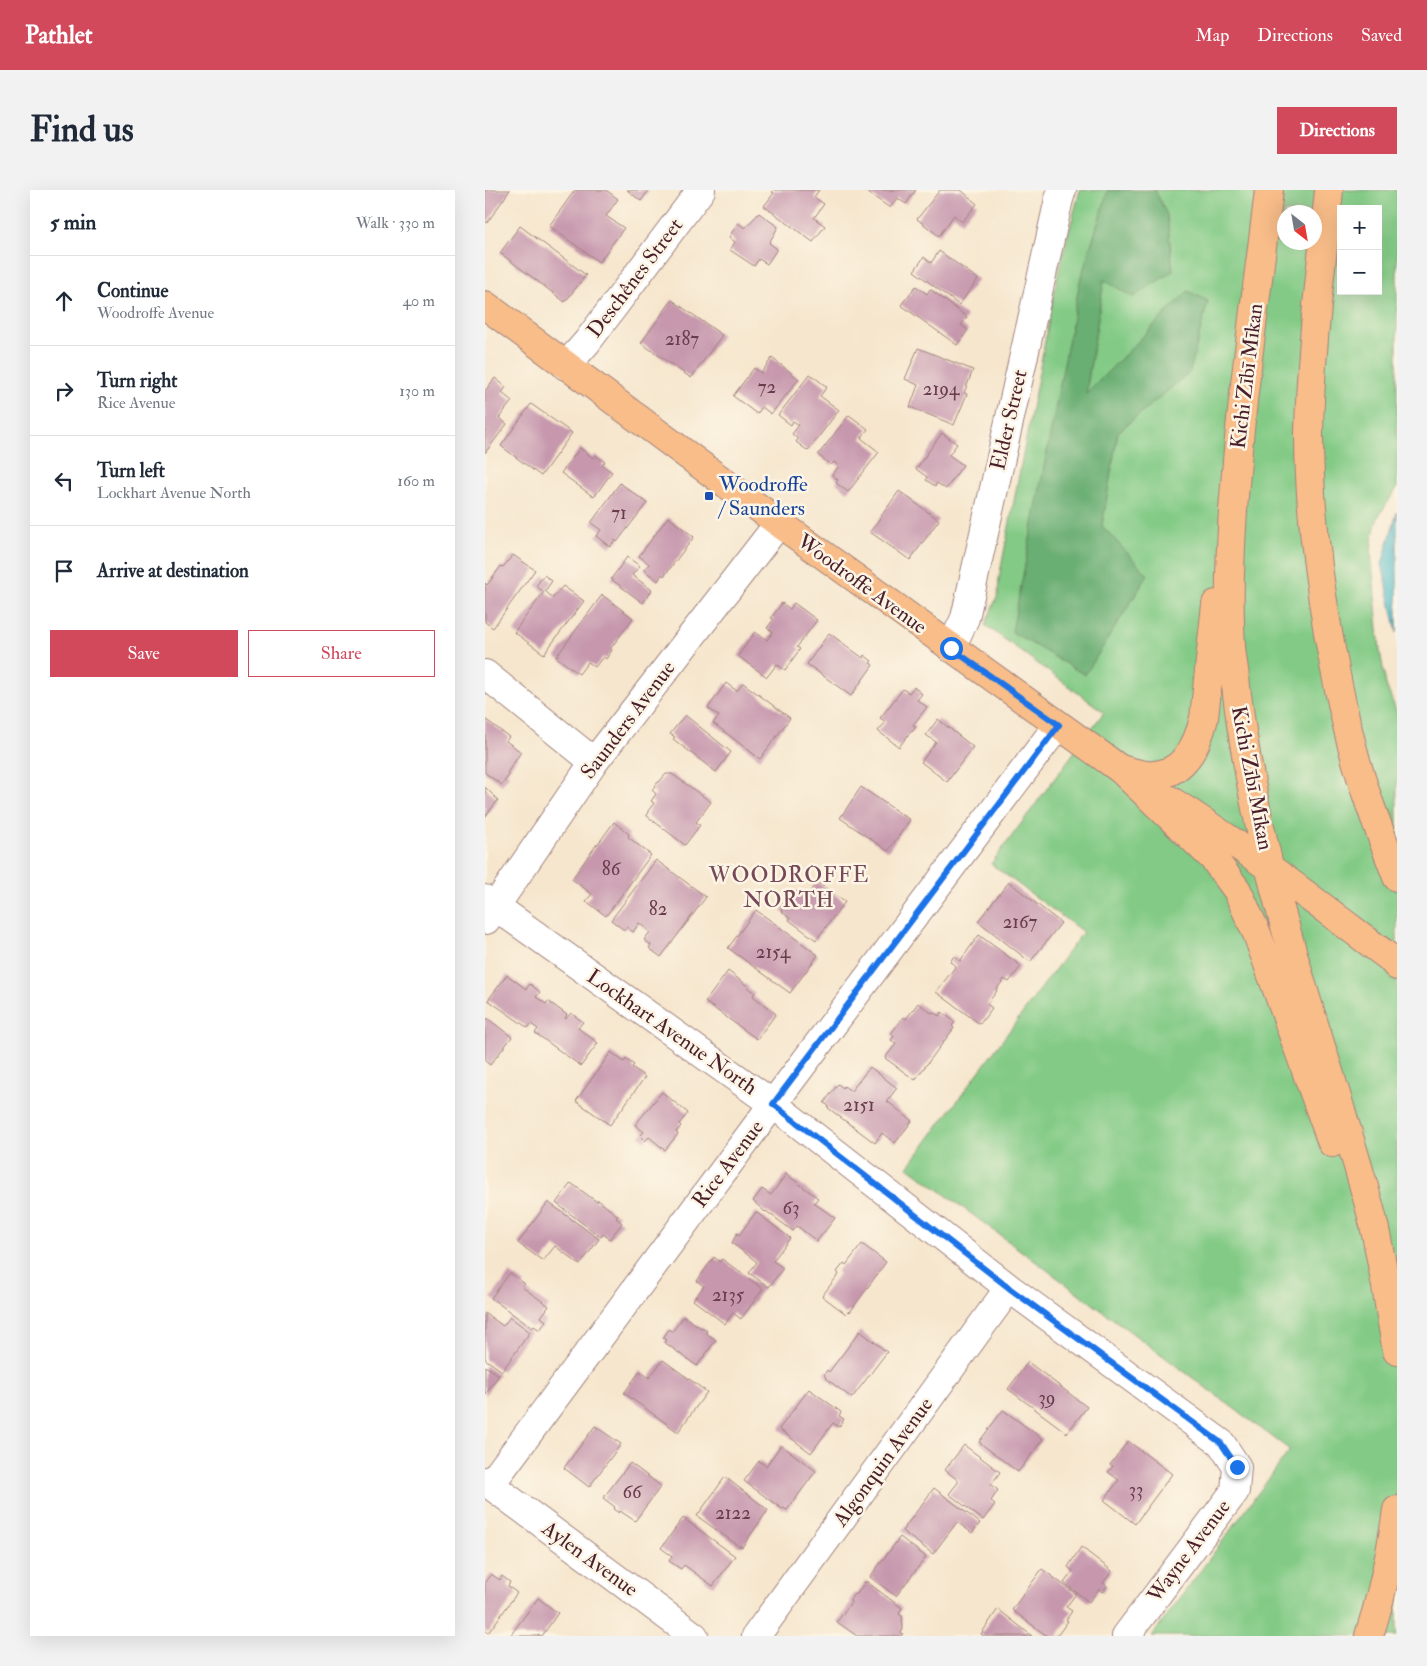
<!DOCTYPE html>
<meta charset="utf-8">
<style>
body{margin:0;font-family:"IM FELL Double Pica",serif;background:#f2f2f3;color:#1f2937}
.controls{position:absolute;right:15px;top:15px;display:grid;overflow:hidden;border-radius:0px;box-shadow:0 5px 20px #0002}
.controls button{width:45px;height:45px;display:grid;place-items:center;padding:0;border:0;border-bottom:1px solid #e0e1e3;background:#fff;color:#1f2937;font:25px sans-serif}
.compass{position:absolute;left:792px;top:15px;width:45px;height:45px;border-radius:50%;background:#fff;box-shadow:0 5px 20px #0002;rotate:149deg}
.stop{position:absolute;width:15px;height:15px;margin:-11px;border:4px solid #1a73e8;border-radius:50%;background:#fff}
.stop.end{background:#1a73e8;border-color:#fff;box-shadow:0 1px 5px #0008}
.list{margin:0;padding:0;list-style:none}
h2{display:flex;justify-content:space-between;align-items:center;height:65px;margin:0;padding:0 20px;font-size:21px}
h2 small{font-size:16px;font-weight:400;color:#747a83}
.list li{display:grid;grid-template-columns:32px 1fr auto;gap:15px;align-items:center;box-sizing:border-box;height:90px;padding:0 20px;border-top:1px solid #e0e1e3}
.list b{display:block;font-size:19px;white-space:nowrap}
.list p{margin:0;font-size:16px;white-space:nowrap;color:#747a83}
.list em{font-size:16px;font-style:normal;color:#747a83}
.actions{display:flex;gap:10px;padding:15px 20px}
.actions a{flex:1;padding:11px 0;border:1px solid #d1495b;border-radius:0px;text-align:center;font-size:18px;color:#d1495b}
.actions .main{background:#d1495b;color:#fff}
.icon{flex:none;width:28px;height:28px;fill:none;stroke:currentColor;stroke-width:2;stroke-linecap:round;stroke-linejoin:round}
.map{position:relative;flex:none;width:912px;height:1446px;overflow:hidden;border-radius:0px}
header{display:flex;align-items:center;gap:30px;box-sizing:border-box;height:70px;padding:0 25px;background:#d1495b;color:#fff}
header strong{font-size:24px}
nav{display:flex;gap:28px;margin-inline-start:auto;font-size:18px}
.intro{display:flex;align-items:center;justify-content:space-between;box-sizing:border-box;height:120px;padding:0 30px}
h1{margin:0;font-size:35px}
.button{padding:12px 22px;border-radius:0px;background:#d1495b;color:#fff;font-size:18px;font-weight:700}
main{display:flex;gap:30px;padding:0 30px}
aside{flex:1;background:#fff;border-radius:0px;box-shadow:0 5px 20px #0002}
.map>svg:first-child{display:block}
.green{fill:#82ca85;stroke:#667458;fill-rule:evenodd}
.forest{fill:#69ae72;stroke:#5a664e}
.water{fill:#4cb9c8;stroke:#4b6c7a}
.building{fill:#c697ad}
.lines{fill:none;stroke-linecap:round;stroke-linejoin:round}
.minor-casing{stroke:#a0827c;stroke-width:30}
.major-casing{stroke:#a0827c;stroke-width:30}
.highway-casing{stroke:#a0827c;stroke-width:30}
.minor{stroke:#fff;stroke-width:28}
.major{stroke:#f8bd89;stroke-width:28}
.highway{stroke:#f8bd89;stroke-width:28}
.route{stroke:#1a73e8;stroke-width:6}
.transit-dot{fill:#1a4fb4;stroke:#fcf5e5;stroke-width:2}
.labels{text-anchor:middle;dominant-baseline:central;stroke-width:5;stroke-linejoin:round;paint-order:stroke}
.number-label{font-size:19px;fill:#693d4c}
.street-label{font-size:21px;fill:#4a1f2b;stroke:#fcf5e5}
.transit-label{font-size:21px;fill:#164399;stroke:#fcf5e5;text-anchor:start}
.neighbourhood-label{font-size:22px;letter-spacing:1px;fill:#754958;stroke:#fcf5e5}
</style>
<header>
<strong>Pathlet</strong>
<nav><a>Map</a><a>Directions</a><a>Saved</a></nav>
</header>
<div class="intro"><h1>Find us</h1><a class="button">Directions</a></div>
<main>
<aside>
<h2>5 min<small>Walk · 330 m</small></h2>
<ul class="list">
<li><svg class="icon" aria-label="ahead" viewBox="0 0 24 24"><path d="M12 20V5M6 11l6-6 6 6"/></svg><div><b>Continue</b><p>Woodroffe Avenue</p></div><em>40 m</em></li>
<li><svg class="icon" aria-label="right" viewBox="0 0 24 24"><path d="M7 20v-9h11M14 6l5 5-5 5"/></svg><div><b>Turn right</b><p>Rice Avenue</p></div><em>130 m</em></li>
<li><svg class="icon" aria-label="left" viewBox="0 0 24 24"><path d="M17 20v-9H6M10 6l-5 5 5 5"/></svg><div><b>Turn left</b><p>Lockhart Avenue North</p></div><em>160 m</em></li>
<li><svg class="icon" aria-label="arrive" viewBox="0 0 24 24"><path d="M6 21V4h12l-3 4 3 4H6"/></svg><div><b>Arrive at destination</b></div></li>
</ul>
<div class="actions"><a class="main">Save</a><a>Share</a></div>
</aside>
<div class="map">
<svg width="912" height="1446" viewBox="0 0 912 1446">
<rect width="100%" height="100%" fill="#fcf5e5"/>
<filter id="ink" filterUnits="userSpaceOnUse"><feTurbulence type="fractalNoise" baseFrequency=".02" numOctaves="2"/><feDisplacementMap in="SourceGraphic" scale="10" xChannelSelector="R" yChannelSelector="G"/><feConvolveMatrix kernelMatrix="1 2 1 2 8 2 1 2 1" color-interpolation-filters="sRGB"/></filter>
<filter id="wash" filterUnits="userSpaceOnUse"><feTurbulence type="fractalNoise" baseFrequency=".0096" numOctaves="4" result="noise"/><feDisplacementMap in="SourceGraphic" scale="20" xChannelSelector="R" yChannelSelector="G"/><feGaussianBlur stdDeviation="1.12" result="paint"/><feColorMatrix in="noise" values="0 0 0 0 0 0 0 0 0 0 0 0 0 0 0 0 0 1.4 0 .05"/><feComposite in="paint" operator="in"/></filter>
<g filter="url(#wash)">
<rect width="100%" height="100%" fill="#f6e6cd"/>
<path class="green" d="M 595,0 L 912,0 L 912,298 L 893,327 L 888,345 L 886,362 L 895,461 L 901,495 L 912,523 L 912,1446 L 667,1446 L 805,1260 L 423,977 L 598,742 L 506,674 L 619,522 L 500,435 L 513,405 L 514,388 L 574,79 ZM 856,19 L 893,19 L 893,101 L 856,101 ZM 799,22 L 829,22 L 829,52 L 799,52 Z"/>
<path class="forest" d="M 623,0 L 670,0 L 682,25 L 688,81 L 648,107 L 619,90 L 601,204 L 703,101 L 723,111 L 705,182 L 633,242 L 617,336 L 663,385 L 600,485 L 527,442 L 595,91 Z"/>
<path class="water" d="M 912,322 L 912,443 L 897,374 Z"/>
<g id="blocks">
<path class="building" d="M 0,0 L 25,0 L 2,33 L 0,31 Z
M 90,0 L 121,0 L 133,9 L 121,26 L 139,38 L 114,72 L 64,36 Z
M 142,0 L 164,0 L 156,11 Z
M 289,0 L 334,0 L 329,7 L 339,14 L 329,28 L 340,36 L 328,52 L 279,16 L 289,3 L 287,2 Z
M 383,0 L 431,0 L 421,14 L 412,8 L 405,18 L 382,2 Z
M 455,0 L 476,0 L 492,14 L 477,32 L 469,25 L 454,46 L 432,29 Z
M 274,23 L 293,37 L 284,53 L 292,59 L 282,74 L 274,69 L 269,76 L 245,60 L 250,52 L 244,47 L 253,33 L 260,38 Z
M 35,36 L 101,85 L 80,112 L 15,63 Z
M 454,61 L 493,89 L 474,115 L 429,81 L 439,67 L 446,73 Z
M 431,96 L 442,104 L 445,99 L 482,127 L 476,135 L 483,140 L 472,155 L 416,115 Z
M 187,110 L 237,145 L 206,188 L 156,153 Z
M 433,158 L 488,180 L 479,203 L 482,204 L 469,235 L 425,217 L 433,195 L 420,189 Z
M 287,168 L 314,189 L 286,224 L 277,217 L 272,224 L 248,206 L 269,178 L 276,183 Z
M 325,184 L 342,197 L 335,206 L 354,220 L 323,261 L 311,252 L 313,249 L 307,244 L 314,235 L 308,231 L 306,235 L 293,225 Z
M 10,188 L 21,197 L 17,203 L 27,211 L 14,228 L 22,234 L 0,263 L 0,201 Z
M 46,214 L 87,243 L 56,286 L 16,256 Z
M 364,225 L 383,239 L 376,248 L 394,262 L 363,302 L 351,293 L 353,290 L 347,285 L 354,276 L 349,272 L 346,275 L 333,265 Z
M 457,243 L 472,254 L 464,265 L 478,275 L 461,299 L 452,293 L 450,296 L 441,290 L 442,287 L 431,279 Z
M 95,258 L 108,268 L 110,265 L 120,272 L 117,275 L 127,282 L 109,307 L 76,283 Z
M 135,293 L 162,313 L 132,352 L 130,350 L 125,357 L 111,346 L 116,340 L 106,333 Z
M 414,301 L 454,330 L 425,370 L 385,342 Z
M 183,327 L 209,347 L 179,386 L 177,384 L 173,391 L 159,380 L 164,374 L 154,366 Z
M 28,365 L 50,380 L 8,438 L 0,432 L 0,393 L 2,395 L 16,376 L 18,377 Z
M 142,367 L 155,376 L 147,385 L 167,400 L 158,413 L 126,389 Z
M 59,385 L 67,391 L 60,401 L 68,408 L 78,396 L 99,411 L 59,464 L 29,442 L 59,402 L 51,396 Z
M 117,405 L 148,428 L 126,458 L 125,458 L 127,460 L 121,469 L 118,467 L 110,477 L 103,472 L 94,484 L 71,467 Z
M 297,413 L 305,419 L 309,413 L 332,430 L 312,457 L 315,459 L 300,480 L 292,474 L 282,487 L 253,466 L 270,442 L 282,450 L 288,442 L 282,438 L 289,429 L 286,428 Z
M 344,443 L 378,468 L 379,465 L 387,471 L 385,473 L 388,475 L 366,506 L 322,474 Z
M 241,493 L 252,501 L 258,493 L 305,528 L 275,569 L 228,533 L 234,526 L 223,518 Z
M 429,497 L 437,504 L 432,510 L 442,517 L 428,535 L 431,537 L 427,542 L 426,541 L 414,557 L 393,541 L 401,532 L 395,528 L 418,499 L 424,503 Z
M 200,525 L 246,562 L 231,582 L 188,549 L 190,547 L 185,544 Z
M 0,529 L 24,547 L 21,551 L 36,562 L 22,583 L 24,585 L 17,595 L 0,583 Z
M 453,529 L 488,557 L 462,592 L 436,572 L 451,552 L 441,545 Z
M 181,584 L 187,584 L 226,612 L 211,632 L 215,635 L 200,655 L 162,626 L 163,621 L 169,613 L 166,611 L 171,604 L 167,600 L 173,592 L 174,592 Z
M 0,597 L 13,610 L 0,627 Z
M 376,597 L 425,630 L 403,661 L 355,628 Z
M 129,632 L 144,644 L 143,647 L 166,665 L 121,726 L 101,711 L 107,704 L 87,689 L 112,654 L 113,654 Z
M 171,670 L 221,707 L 176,767 L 164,758 L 166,755 L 159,750 L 165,742 L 154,733 L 148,742 L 141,737 L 139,740 L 126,730 Z
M 332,692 L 360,712 L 331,750 L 304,730 L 305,728 L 296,721 L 311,701 L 320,709 Z
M 524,692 L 576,733 L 545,772 L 493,731 Z
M 271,720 L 333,765 L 305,803 L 243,758 Z
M 494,745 L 536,776 L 524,792 L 519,789 L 511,800 L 512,801 L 502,814 L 507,818 L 495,834 L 451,802 L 471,776 L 465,772 L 469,766 L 475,771 Z
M 243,781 L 264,797 L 263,798 L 270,803 L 268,806 L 291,824 L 272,849 L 220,812 Z
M 22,785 L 41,799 L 45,794 L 55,802 L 51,807 L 61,814 L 63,811 L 82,825 L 80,828 L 81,829 L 86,823 L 98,832 L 93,838 L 113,853 L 96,876 L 50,843 L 53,839 L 46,834 L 43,838 L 3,810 Z
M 433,813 L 446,823 L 448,822 L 454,826 L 457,822 L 470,832 L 467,836 L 469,838 L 430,890 L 400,868 L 411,854 L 406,850 L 409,846 L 406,844 L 418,827 L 421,829 Z
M 2,828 L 27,847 L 5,875 L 0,871 L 0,831 Z
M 126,862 L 139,872 L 141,869 L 149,875 L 147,877 L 160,887 L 125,935 L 91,911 Z
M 385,877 L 412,898 L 402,911 L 427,931 L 410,953 L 397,943 L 390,953 L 343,918 L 344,916 L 339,913 L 353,894 L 358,898 L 359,896 L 366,901 Z
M 177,902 L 203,923 L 194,934 L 196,936 L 191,942 L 193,944 L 180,960 L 164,947 L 160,951 L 155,946 L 159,942 L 150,935 Z
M 301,984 L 333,1008 L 329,1013 L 350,1028 L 332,1051 L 312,1036 L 308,1041 L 281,1021 L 280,1022 L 268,1011 L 277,999 L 286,1005 Z
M 86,993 L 112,1012 L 113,1010 L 133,1026 L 131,1028 L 137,1033 L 125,1049 L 118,1044 L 116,1047 L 71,1013 Z
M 63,1012 L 114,1049 L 95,1075 L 70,1056 L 58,1071 L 33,1053 Z
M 271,1022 L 305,1048 L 288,1071 L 298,1078 L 284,1097 L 264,1083 L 272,1072 L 247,1053 L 252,1043 L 254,1045 Z
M 377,1054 L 401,1072 L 365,1122 L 364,1121 L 361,1124 L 337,1106 L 354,1084 L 352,1082 L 359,1073 L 361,1075 Z
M 229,1067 L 235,1072 L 237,1069 L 278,1099 L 256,1129 L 248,1123 L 240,1134 L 208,1110 L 219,1096 L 212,1091 Z
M 25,1083 L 40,1094 L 37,1097 L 64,1116 L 56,1127 L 61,1131 L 55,1140 L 49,1136 L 47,1138 L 6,1108 Z
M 0,1123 L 18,1136 L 25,1127 L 45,1142 L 17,1181 L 0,1169 Z
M 199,1126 L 216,1138 L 217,1137 L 222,1141 L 221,1143 L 231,1150 L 212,1176 L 179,1152 L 181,1150 L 178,1148 L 184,1139 L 187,1142 Z
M 375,1141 L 402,1162 L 367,1208 L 340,1188 L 341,1187 L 339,1185 L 342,1180 L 344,1182 Z
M 178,1170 L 222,1202 L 193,1242 L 139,1203 L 155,1181 L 164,1188 Z
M 543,1172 L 602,1217 L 582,1243 L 523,1199 Z
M 0,1176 L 14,1185 L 0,1205 Z
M 324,1199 L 356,1222 L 354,1226 L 359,1229 L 354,1237 L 348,1233 L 326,1263 L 294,1239 Z
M 518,1220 L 558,1249 L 533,1282 L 494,1252 Z
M 110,1236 L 136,1254 L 104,1297 L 79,1278 Z
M 643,1251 L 687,1284 L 650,1334 L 619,1310 L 634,1290 L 623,1282 L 628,1276 L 625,1275 Z
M 296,1255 L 331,1281 L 302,1320 L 298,1318 L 297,1319 L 259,1291 L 274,1271 L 281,1276 Z
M 479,1255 L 515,1282 L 506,1295 L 513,1300 L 506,1311 L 510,1314 L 498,1330 L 464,1304 L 474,1291 L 460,1280 Z
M 145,1273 L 176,1296 L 150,1331 L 135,1321 L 134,1323 L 128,1319 L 130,1317 L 118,1308 Z
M 240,1287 L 283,1320 L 257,1357 L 255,1355 L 255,1357 L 212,1326 Z
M 449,1298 L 495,1333 L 487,1343 L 472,1332 L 448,1364 L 417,1341 Z
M 198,1328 L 250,1366 L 228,1396 L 199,1375 L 196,1379 L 184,1371 L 187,1366 L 176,1358 Z
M 415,1347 L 441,1367 L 411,1406 L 385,1387 Z
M 596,1357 L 627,1381 L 618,1393 L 622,1396 L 617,1402 L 614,1399 L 604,1412 L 579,1393 L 588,1381 L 583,1377 Z
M 557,1379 L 591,1404 L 581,1417 L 587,1421 L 581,1430 L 583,1431 L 572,1446 L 562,1446 L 527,1420 Z
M 6,1384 L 15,1390 L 17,1386 L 25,1392 L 23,1396 L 32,1403 L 3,1443 L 0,1440 L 0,1392 Z
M 380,1392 L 382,1392 L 417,1418 L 414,1424 L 417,1426 L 418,1439 L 416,1443 L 418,1444 L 416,1446 L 372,1446 L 352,1432 L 366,1412 L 365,1410 L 369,1404 L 372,1404 Z
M 53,1408 L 73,1423 L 57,1446 L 54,1445 L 53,1446 L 25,1446 Z
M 513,1419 L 547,1446 L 498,1446 L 496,1444 Z"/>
</g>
</g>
<g filter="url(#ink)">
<use href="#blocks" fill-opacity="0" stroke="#a0827c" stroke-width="1"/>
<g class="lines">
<g class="minor-casing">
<path id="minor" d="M 81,176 L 102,152 L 216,0
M 466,458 L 480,428 L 574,9 L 577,0
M 0,484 L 109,572
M 0,709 L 288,914 L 524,1098 L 736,1253 L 752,1277 L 750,1301 L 641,1446
M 1,730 L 109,572 L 294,333
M 0,1291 L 209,1446
M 5,1295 L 288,914 L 573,535
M 271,1446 L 524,1098"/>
</g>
<g class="major-casing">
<path id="major" d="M 0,115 L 294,333 L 635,579"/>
</g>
<g class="highway-casing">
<path id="highway" d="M 784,0 C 774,87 761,173 753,260 C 747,323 742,392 746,456 C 747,470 750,483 751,497 C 762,588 782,677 808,764 C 832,848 861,931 884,1015 C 897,1063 903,1112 912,1161
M 844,0 C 836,81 825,163 824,245 C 824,313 832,380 844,448 C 854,502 865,557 883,609 C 892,635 902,661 912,687
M 635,579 L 729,669 L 752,700 L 772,744 L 847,953
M 635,579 C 644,581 653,584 662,585 C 697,588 712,557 719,528 L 731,414
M 683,609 C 760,657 832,713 905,768 L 912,776
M 884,1446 C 897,1405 906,1363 912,1320"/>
</g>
<use href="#minor" class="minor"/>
<use href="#major" class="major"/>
<use href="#highway" class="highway"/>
</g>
</g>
<g class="lines" filter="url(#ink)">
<path class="route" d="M 466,458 L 574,535 L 288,914 L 524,1098 L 736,1253 L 752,1277"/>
</g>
<rect class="transit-dot" x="219" y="301" width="10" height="10" rx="2.5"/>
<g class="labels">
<g class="number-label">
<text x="197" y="149">2187</text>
<text x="282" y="197">72</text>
<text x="456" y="199">2194</text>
<text x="134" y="323">71</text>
<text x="126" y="679">86</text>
<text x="173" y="719">82</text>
<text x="535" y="732">2167</text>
<text x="288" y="762">2154</text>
<text x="374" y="915">2151</text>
<text x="306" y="1018">63</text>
<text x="243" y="1105">2135</text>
<text x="562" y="1208">39</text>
<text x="651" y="1300">33</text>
<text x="147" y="1302">66</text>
<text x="248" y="1323">2122</text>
</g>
<g class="street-label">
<text transform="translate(150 88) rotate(-53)">Deschênes Street</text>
<text transform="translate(762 186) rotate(-83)">Kichi Zībī Mīkan</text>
<text transform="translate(524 230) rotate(-77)">Elder Street</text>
<text transform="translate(377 394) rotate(36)">Woodroffe Avenue</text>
<text transform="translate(143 530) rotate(-53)">Saunders Avenue</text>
<text transform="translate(767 588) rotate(79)">Kichi Zībī Mīkan</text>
<text transform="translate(187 842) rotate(35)">Lockhart Avenue North</text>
<text transform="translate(243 974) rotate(-53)">Rice Avenue</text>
<text transform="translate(398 1272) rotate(-54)">Algonquin Avenue</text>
<text transform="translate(704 1361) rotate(-53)">Wayne Avenue</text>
<text transform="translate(105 1369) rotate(36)">Aylen Avenue</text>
</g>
<g class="transit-label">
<text x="234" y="294">Woodroffe<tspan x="234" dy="24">/ Saunders</tspan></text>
</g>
<g class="neighbourhood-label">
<text x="304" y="685">WOODROFFE<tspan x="304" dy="25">NORTH</tspan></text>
</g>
</g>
</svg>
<div class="controls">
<button>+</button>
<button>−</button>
</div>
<svg class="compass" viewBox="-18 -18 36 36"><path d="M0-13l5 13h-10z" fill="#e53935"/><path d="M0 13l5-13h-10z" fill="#747a83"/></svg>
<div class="stop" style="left:466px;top:458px"></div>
<div class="stop end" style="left:752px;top:1277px"></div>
</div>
</main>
